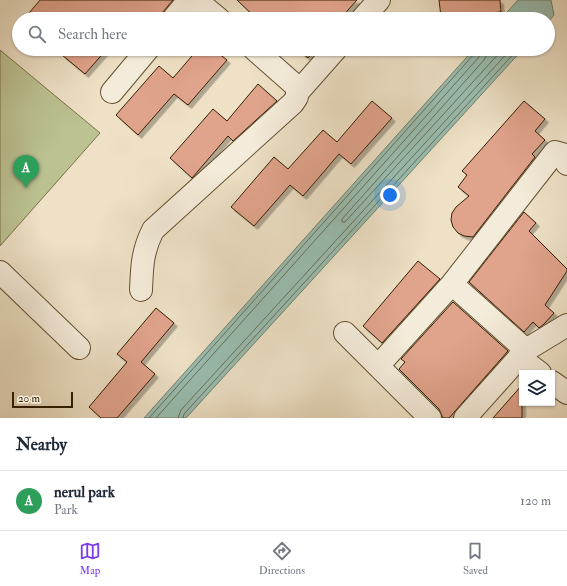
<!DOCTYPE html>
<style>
body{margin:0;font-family:"IM FELL Double Pica",serif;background:#f6f6f7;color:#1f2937}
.controls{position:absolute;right:12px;bottom:12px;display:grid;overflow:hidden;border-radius:0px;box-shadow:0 1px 3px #0004}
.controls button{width:36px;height:36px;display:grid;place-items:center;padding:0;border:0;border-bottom:1px solid #e0e1e3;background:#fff;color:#1f2937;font:20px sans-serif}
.scale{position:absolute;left:12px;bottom:10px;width:61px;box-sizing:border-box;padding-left:4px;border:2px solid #362000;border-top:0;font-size:11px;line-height:14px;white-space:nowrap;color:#362000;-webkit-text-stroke:3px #f4ecda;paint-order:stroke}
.you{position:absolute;left:390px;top:195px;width:14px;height:14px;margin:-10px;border:3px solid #fff;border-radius:50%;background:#1a73e8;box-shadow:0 0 0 6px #1a73e833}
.badge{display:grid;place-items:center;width:26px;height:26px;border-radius:50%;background:#7c3aed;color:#fff;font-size:13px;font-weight:700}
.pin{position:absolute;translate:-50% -33px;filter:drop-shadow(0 1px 2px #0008)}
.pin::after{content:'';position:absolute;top:21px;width:14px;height:12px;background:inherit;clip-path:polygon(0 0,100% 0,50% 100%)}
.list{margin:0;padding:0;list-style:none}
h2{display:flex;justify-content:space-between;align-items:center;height:52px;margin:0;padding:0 16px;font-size:17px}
h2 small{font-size:13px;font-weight:400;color:#747a83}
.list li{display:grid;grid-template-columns:26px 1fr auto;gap:12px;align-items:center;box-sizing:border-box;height:60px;padding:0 16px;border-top:1px solid #e0e1e3}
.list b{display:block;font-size:15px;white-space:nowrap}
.list p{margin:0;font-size:13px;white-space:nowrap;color:#747a83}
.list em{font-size:13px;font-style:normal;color:#747a83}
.icon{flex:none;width:22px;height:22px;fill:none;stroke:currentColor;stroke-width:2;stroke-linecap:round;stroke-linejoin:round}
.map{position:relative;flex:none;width:567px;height:418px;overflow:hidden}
.search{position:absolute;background:#fff;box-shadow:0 1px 3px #0004;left:12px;right:12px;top:12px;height:44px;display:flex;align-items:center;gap:10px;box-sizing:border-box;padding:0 14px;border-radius:22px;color:#747a83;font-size:15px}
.sheet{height:112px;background:#fff}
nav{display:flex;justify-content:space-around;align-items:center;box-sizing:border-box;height:56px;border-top:1px solid #e0e1e3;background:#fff;font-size:11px;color:#747a83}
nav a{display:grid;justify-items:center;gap:2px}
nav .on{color:#7c3aed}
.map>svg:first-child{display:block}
.green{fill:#bcc292;stroke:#797149}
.water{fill:#99beb2;stroke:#717f6b}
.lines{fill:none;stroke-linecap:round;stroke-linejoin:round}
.shore{stroke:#686f59;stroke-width:1}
.building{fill:#e0a38c;stroke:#362000;filter:url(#shadow)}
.street-casing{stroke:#645032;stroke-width:24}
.street{stroke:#f4ecda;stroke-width:22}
</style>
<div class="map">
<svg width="567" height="418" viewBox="0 0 567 418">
<defs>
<filter id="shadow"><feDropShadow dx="3.5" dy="3.5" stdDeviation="0" flood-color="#0004"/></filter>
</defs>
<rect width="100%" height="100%" fill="#eee1c6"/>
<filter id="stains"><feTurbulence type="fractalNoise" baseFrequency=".005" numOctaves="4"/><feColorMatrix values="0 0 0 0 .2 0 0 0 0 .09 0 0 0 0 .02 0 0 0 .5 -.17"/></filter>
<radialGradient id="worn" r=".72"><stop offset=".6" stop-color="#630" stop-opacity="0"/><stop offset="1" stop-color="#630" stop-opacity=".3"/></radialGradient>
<path class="green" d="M 0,50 L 100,133 L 0,246 Z"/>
<path class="water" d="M 518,0 L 551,0 L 554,15 L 548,22 L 548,19 L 501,19 Z
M 474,49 L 523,49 L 186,418 L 144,418 Z"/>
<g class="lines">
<path class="shore" d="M 487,49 L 487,54 L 484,60 L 342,219 L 342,222 L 345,222 L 503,49
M 149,418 L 475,53 L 476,49
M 156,418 L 479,57 L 481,49
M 178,418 L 181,410 L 511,49
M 183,418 L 184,414 L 518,49"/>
</g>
<path class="building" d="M 40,0 L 173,0 L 157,19 L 24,19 Z
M 237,0 L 357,0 L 340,19 L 257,19 Z
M 439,0 L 500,0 L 501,12 L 441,17 Z
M 68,49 L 107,49 L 85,74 L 62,55 Z
M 198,49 L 213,49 L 227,60 L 188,105 L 174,94 L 138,135 L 116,115 L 159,66 L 173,78 Z
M 297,49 L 315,49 L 308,58 Z
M 258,84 L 277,101 L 233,141 L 228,136 L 192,178 L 170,158 L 213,109 L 227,121 Z
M 372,101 L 392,118 L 351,164 L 339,154 L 303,196 L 290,185 L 254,226 L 231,207 L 274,157 L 288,169 L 323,130 L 337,142 Z
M 524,101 L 545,119 L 535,131 L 545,140 L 532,154 L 535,157 L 473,237 L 464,236 L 458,233 L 453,227 L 451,220 L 452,213 L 456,207 L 469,196 L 458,187 L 467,175 L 462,171 Z
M 524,212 L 536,223 L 529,231 L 567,269 L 567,271 L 545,305 L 554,313 L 544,324 L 539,328 L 533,322 L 524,332 L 469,282 Z
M 418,261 L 440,279 L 382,343 L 363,326 Z
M 453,302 L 508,351 L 449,418 L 443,418 L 439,409 L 399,369 L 405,362 L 401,359 Z
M 156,308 L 174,323 L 141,362 L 155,374 L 117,418 L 101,418 L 89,407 L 127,362 L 117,354 Z
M 522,385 L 522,418 L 493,418 Z"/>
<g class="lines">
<g class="street-casing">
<path id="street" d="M 196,0 L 219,19
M 173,19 L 189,0
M 362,19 L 379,0
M 112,92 L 148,49
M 298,92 L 336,49
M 0,272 L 79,348
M 452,284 L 526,350 L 567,325
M 141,290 C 142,267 142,252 153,230 L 293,103 L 297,97 L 297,87 L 254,49
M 345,333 L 378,366
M 519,357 L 540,373
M 552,382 L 567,393
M 430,418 L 378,366 L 452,284 L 555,152 L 565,155 L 567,164
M 465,418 L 526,350"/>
</g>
<use href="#street" class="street"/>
</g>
<rect width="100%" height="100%" filter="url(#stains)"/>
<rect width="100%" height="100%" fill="url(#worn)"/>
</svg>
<div class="controls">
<button><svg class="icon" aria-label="layers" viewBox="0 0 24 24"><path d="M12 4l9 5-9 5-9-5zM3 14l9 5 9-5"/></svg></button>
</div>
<div class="scale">20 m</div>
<div class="you"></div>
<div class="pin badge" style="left:26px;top:188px;background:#2e9e5b">A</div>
<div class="search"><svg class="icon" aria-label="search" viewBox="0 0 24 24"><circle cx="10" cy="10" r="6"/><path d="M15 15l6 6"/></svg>Search here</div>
</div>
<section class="sheet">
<h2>Nearby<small></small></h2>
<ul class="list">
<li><span class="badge" style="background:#2e9e5b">A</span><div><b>nerul park</b><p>Park</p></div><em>120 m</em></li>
</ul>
</section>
<nav>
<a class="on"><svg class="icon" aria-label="map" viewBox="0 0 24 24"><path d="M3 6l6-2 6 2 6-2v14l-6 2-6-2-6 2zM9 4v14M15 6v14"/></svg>Map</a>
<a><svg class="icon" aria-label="directions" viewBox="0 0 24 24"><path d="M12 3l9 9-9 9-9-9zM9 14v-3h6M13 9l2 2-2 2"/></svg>Directions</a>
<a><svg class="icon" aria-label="saved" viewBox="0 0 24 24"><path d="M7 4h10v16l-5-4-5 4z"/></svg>Saved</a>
</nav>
